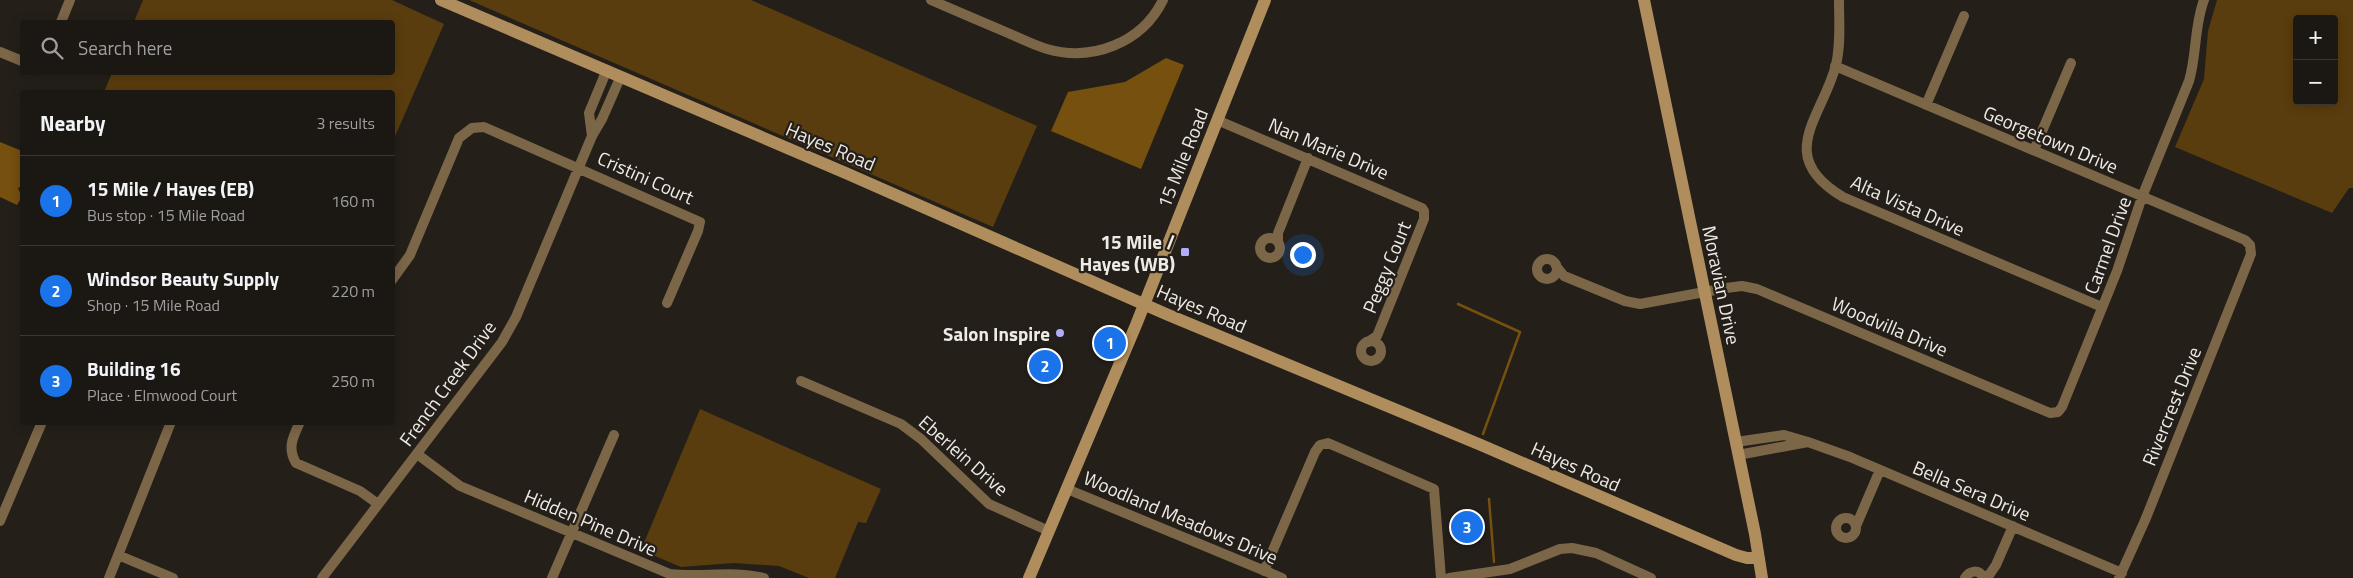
<!DOCTYPE html>
<meta charset="utf-8">
<style>
body{margin:0;font-family:"Titillium Web",sans-serif;background:#24201c;color:#f1f3f6}
.controls{position:absolute;right:15px;top:15px;display:grid;overflow:hidden;border-radius:5px;box-shadow:0 2px 12px #0003}
.controls button{width:45px;height:45px;display:grid;place-items:center;padding:0;border:0;border-bottom:1px solid #393633;background:#1b1713;color:#f1f3f6;font:25px sans-serif}
.you{position:absolute;left:1302px;top:254px;width:18px;height:18px;margin:-12px;border:4px solid #fff;border-radius:50%;background:#1a73e8;box-shadow:0 0 0 8px #1a73e833}
.badge{display:grid;place-items:center;width:32px;height:32px;border-radius:50%;background:#1a73e8;color:#fff;font-size:16px;font-weight:700}
.pin{position:absolute;translate:-50% -50%;border:2px solid #fff;box-shadow:0 1px 5px #0006}
.list{margin:0;padding:0;list-style:none}
h2{display:flex;justify-content:space-between;align-items:center;height:65px;margin:0;padding:0 20px;font-size:21px}
h2 small{font-size:16px;font-weight:400;color:#a09fa0}
.list li{display:grid;grid-template-columns:32px 1fr auto;gap:15px;align-items:center;box-sizing:border-box;height:90px;padding:0 20px;border-top:1px solid #393633}
.list b{display:block;font-size:19px;white-space:nowrap}
.list p{margin:0;font-size:16px;white-space:nowrap;color:#a09fa0}
.list em{font-size:16px;font-style:normal;color:#a09fa0}
.icon{flex:none;width:28px;height:28px;fill:none;stroke:currentColor;stroke-width:2;stroke-linecap:round;stroke-linejoin:round}
.map{position:relative;flex:none;width:2353px;height:578px;overflow:hidden}
.search{position:absolute;background:#1b1713;box-shadow:0 2px 12px #0003;left:20px;top:20px;width:375px;height:55px;display:flex;align-items:center;gap:12px;box-sizing:border-box;padding:0 18px;border-radius:5px;color:#a09fa0;font-size:19px}
.panel{position:absolute;background:#1b1713;box-shadow:0 2px 12px #0003;left:20px;top:90px;width:375px;height:335px;border-radius:5px}
.map>svg:first-child{display:block}
.green{fill:#5a3d0e;fill-rule:evenodd}
.water{fill:#75500f}
.lines{fill:none;stroke-linecap:round;stroke-linejoin:round}
.stream{stroke:#75500f;stroke-width:2.5}
.street{stroke:#7b6648;stroke-width:10}
.secondary{stroke:#b08d5d;stroke-width:12}
.poi-dot{fill:#b0aefa;stroke:#241f19;stroke-width:2}
.labels{text-anchor:middle;dominant-baseline:central;stroke-width:4.5;stroke-linejoin:round;paint-order:stroke}
.street-label{font-size:19px;fill:#eeeae6;stroke:#241f19}
.poi-label{font-size:19px;font-weight:bold;fill:#eeeae6;stroke:#241f19;text-anchor:end}
</style>
<div class="map">
<svg width="2353" height="578" viewBox="0 0 2353 578">
<rect width="100%" height="100%" fill="#241f19"/>
<path class="green" d="M 143,0 L 392,0 L 444,24 L 393,141 L 392,92 L 104,92 L 112,73 L 392,72 L 392,22 L 134,22 Z
M 469,0 L 751,0 L 1037,126 L 993,227 Z
M 2217,0 L 2353,0 L 2353,188 L 2349,188 L 2332,213 L 2175,147 L 2204,79 L 2208,31 ZM 2297,19 L 2334,19 L 2334,101 L 2297,101 Z
M 700,409 L 881,489 L 866,523 L 858,522 L 835,578 L 809,578 L 779,566 L 734,563 L 681,567 L 641,550 Z"/>
<path class="water" d="M 1166,58 L 1184,65 L 1141,169 L 1051,131 L 1068,92 L 1125,82 Z
M 0,142 L 22,151 L 22,186 L 18,188 L 22,197 L 17,205 L 0,197 Z"/>
<g class="lines">
<path class="stream" d="M 1458,304 L 1520,332 L 1483,434
M 1489,499 L 1494,562"/>
<path class="street" d="M 931,0 C 956,11 982,22 1008,33 C 1020,38 1033,45 1047,49 C 1092,62 1142,43 1163,0
M 1839,0 C 1839,21 1841,44 1836,65 C 1822,118 1774,156 1843,197 L 2102,307
M 61,22 L 70,0
M 0,52 L 22,61
M 1835,66 L 2245,240 L 2250,245 L 2251,254 L 2146,518 L 2119,578
M 1926,105 L 1964,16
M 1217,120 L 1422,208 L 1424,211 L 1424,219 L 1377,336 L 1368,342
M 592,136 L 589,113 L 606,72
M 2034,150 L 2071,63
M1260 248a10 10 0 1 1 20 0a10 10 0 1 1-20 0Z
M 1278,242 L 1278,233 L 1308,158
M1537 269a10 10 0 1 1 20 0a10 10 0 1 1-20 0Z
M 1556,266 L 1564,276 L 1625,301 L 1640,304 L 1726,288 L 1742,286 L 1757,289 L 2050,413 L 2058,412 L 2062,407 L 2117,271 L 2142,197 L 2189,81 C 2197,54 2194,26 2204,0
M 392,280 L 410,255 L 459,138 L 472,128 L 484,127 L 700,222 L 698,231 L 667,303
M1361 351a10 10 0 1 1 20 0a10 10 0 1 1-20 0Z
M 801,381 L 901,424 L 921,439 L 989,504 L 1049,531
M 300,422 C 293,437 287,448 296,463 L 360,491 L 378,504
M 1736,442 L 1784,435 L 1808,442 L 1738,455
M 1808,442 L 1850,457 L 2122,573
M 417,454 L 460,486 L 670,574 C 701,578 733,570 764,578
M 1067,489 L 1282,578
M1836 528a10 10 0 1 1 20 0a10 10 0 1 1-20 0Z
M 0,521 L 42,422
M 1856,526 L 1880,470
M 118,555 L 173,578
M 1264,571 L 1315,452 L 1320,445 L 1328,443 L 1434,489 L 1441,578
M 109,578 L 171,422
M 322,578 L 502,342 L 516,317 L 592,136 L 602,119 L 620,78
M 552,578 L 614,435
M 1449,578 L 1510,569 L 1560,549 L 1572,548 L 1596,553 L 1651,578
M 1965,578 C 1970,570 1979,569 1984,578
M 1987,578 L 1996,565 L 2013,526"/>
<path class="secondary" d="M 441,0 L 848,174 L 1166,314 L 1481,445 L 1736,555 L 1747,558 L 1759,558
M 1644,0 L 1755,534 L 1762,578
M 1029,578 L 1136,325 L 1265,0"/>
</g>
<g class="poi-dot">
<rect x="1180" y="247" width="10" height="10" rx="2.5"/>
<circle cx="1060" cy="333" r="5"/>
</g>
<g class="labels">
<g class="street-label">
<text transform="translate(2051 139) rotate(23)">Georgetown Drive</text>
<text transform="translate(831 146) rotate(23)">Hayes Road</text>
<text transform="translate(1329 148) rotate(23)">Nan Marie Drive</text>
<text transform="translate(1182 158) rotate(-68)">15 Mile Road</text>
<text transform="translate(646 177) rotate(24)">Cristini Court</text>
<text transform="translate(1908 205) rotate(24)">Alta Vista Drive</text>
<text transform="translate(2107 245) rotate(-70)">Carmel Drive</text>
<text transform="translate(1386 267) rotate(-68)">Peggy Court</text>
<text transform="translate(1722 285) rotate(78)">Moravian Drive</text>
<text transform="translate(1202 308) rotate(23)">Hayes Road</text>
<text transform="translate(1890 326) rotate(23)">Woodvilla Drive</text>
<text transform="translate(447 383) rotate(-54)">French Creek Drive</text>
<text transform="translate(2171 406) rotate(-68)">Rivercrest Drive</text>
<text transform="translate(964 455) rotate(41)">Eberlein Drive</text>
<text transform="translate(1576 466) rotate(24)">Hayes Road</text>
<text transform="translate(1972 490) rotate(23)">Bella Sera Drive</text>
<text transform="translate(1181 517) rotate(23)">Woodland Meadows Drive</text>
<text transform="translate(591 522) rotate(23)">Hidden Pine Drive</text>
</g>
<g class="poi-label">
<text x="1175" y="241">15 Mile /<tspan x="1175" dy="22">Hayes (WB)</tspan></text>
<text x="1050" y="333">Salon Inspire</text>
</g>
</g>
</svg>
<div class="controls">
<button>+</button>
<button>−</button>
</div>
<div class="you"></div>
<div class="pin badge" style="left:1110px;top:343px">1</div>
<div class="pin badge" style="left:1045px;top:366px">2</div>
<div class="pin badge" style="left:1467px;top:527px">3</div>
<div class="search"><svg class="icon" aria-label="search" viewBox="0 0 24 24"><circle cx="10" cy="10" r="6"/><path d="M15 15l6 6"/></svg>Search here</div>
<section class="panel">
<h2>Nearby<small>3 results</small></h2>
<ul class="list">
<li><span class="badge">1</span><div><b>15 Mile / Hayes (EB)</b><p>Bus stop · 15 Mile Road</p></div><em>160 m</em></li>
<li><span class="badge">2</span><div><b>Windsor Beauty Supply</b><p>Shop · 15 Mile Road</p></div><em>220 m</em></li>
<li><span class="badge">3</span><div><b>Building 16</b><p>Place · Elmwood Court</p></div><em>250 m</em></li>
</ul>
</section>
</div>
